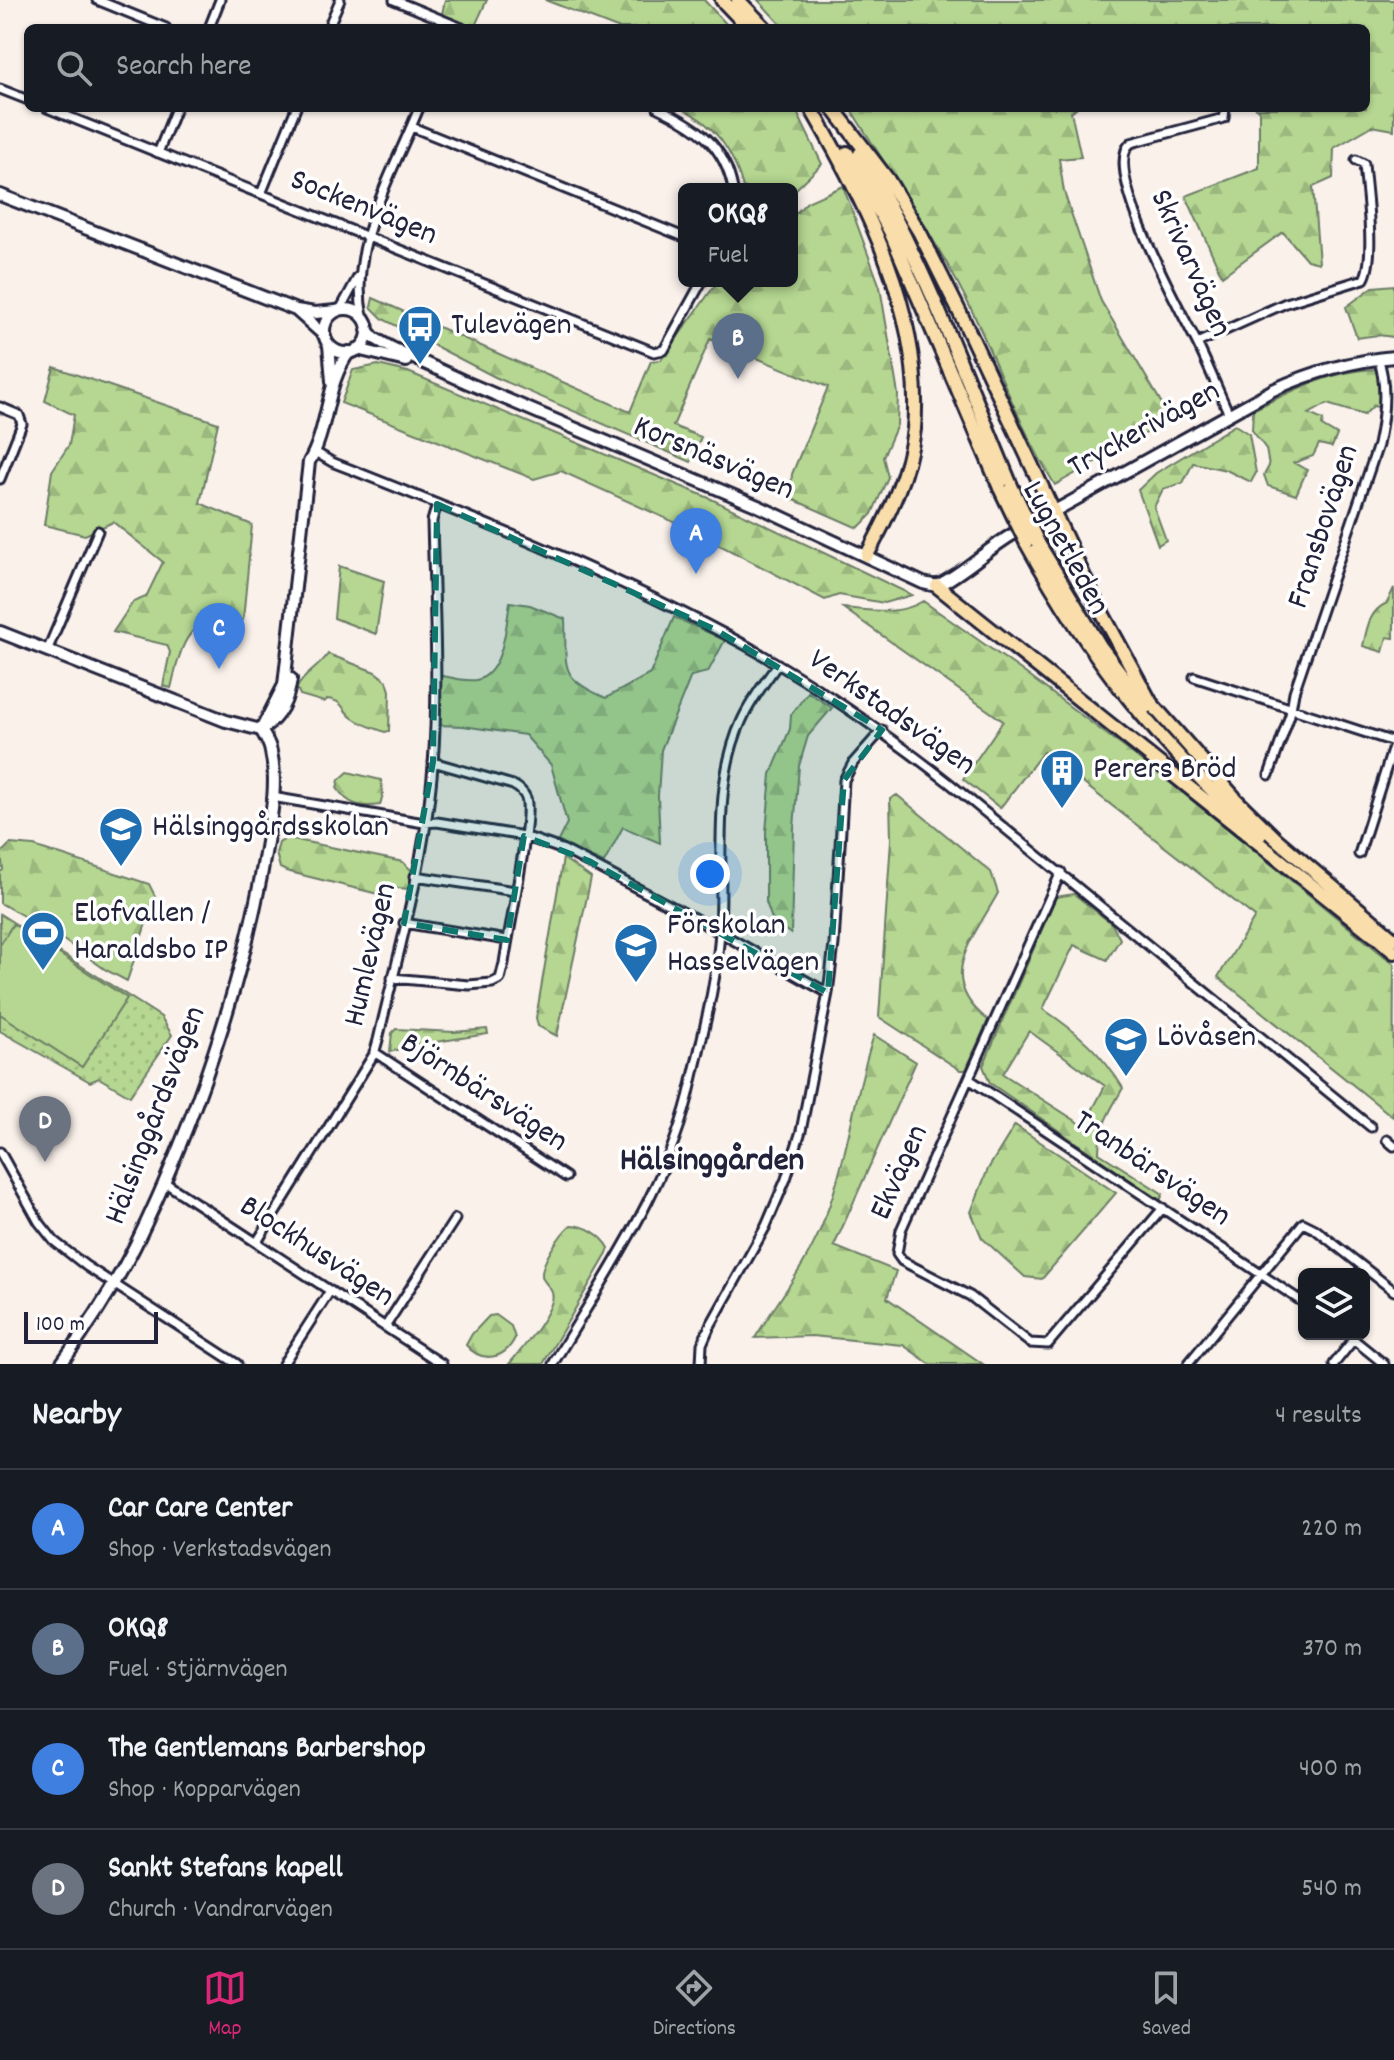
<!DOCTYPE html>
<meta charset="utf-8">
<style>
body{margin:0;font-family:Dekko,sans-serif;background:#242831;color:#f1f3f6}
.controls{position:absolute;right:24px;bottom:24px;display:grid;overflow:hidden;border-radius:12px;box-shadow:0 2px 6px #0004}
.controls button{width:72px;height:72px;display:grid;place-items:center;padding:0;border:0;border-bottom:2px solid #363941;background:#171b24;color:#f1f3f6;font:40px sans-serif}
.scale{position:absolute;left:24px;bottom:20px;width:134px;box-sizing:border-box;padding-left:8px;border:4px solid #22223b;border-top:0;font-size:22px;line-height:28px;white-space:nowrap;color:#22223b;-webkit-text-stroke:6px #fff;paint-order:stroke}
.you{position:absolute;left:710px;top:874px;width:28px;height:28px;margin:-20px;border:6px solid #fff;border-radius:50%;background:#1a73e8;box-shadow:0 0 0 12px #1a73e833}
.badge{display:grid;place-items:center;width:52px;height:52px;border-radius:50%;background:#db2777;color:#fff;font-size:26px;font-weight:700}
.pin{position:absolute;translate:-50% -66px;filter:drop-shadow(0 2px 4px #0008)}
.pin::after{content:'';position:absolute;top:42px;width:28px;height:24px;background:inherit;clip-path:polygon(0 0,100% 0,50% 100%)}
.popup{position:absolute;left:678px;top:183px;width:120px;height:104px;box-sizing:border-box;display:grid;place-content:center;border-radius:12px;background:#171b24;filter:drop-shadow(0 2px 6px #0005);font-size:26px;white-space:nowrap;color:#9ea1a6}
.popup b{font-size:30px;color:#f1f3f6}
.popup::after{content:'';position:absolute;left:50%;top:100%;margin-left:-16px;border:16px solid transparent;border-top-color:#171b24}
.list{margin:0;padding:0;list-style:none}
h2{display:flex;justify-content:space-between;align-items:center;height:104px;margin:0;padding:0 32px;font-size:34px}
h2 small{font-size:26px;font-weight:400;color:#9ea1a6}
.list li{display:grid;grid-template-columns:52px 1fr auto;gap:24px;align-items:center;box-sizing:border-box;height:120px;padding:0 32px;border-top:2px solid #363941}
.list b{display:block;font-size:30px;white-space:nowrap}
.list p{margin:0;font-size:26px;white-space:nowrap;color:#9ea1a6}
.list em{font-size:26px;font-style:normal;color:#9ea1a6}
.icon{flex:none;width:44px;height:44px;fill:none;stroke:currentColor;stroke-width:2;stroke-linecap:round;stroke-linejoin:round}
.map{position:relative;flex:none;width:1394px;height:1364px;overflow:hidden}
.search{position:absolute;background:#171b24;box-shadow:0 2px 6px #0004;left:24px;right:24px;top:24px;height:88px;display:flex;align-items:center;gap:20px;box-sizing:border-box;padding:0 28px;border-radius:12px;color:#9ea1a6;font-size:30px}
.sheet{height:584px;background:#171b24}
nav{display:flex;justify-content:space-around;align-items:center;box-sizing:border-box;height:112px;border-top:2px solid #363941;background:#171b24;font-size:22px;color:#9ea1a6}
nav a{display:grid;justify-items:center;gap:4px}
nav .on{color:#db2777}
.map>svg:first-child{display:block}
.grass{fill:url(#grass-dots);stroke:#6c7c66;stroke-width:2}
.forest{fill:url(#forest-firs);stroke:#6c7c66;stroke-width:2;fill-rule:evenodd}
.park{fill:#b5d791;stroke:#6c7c66;stroke-width:2}
.lines{fill:none;stroke-linecap:round;stroke-linejoin:round}
.street-casing{stroke:#22223b;stroke-width:13}
.secondary-casing{stroke:#22223b;stroke-width:16}
.highway-casing{stroke:#22223b;stroke-width:18}
.street{stroke:#fff;stroke-width:7}
.secondary{stroke:#fff;stroke-width:10}
.highway{stroke:#f9deab;stroke-width:12}
.highway-bridge-casing{stroke:#22223b;stroke-width:18;stroke-linecap:butt}
.highway-bridge{stroke:#f9deab;stroke-width:12}
.marked{fill:#0f766e;fill-opacity:0.2;stroke:#0f766e;stroke-width:6;stroke-dasharray:16 10;stroke-linejoin:round}
.labels{text-anchor:middle;dominant-baseline:central;stroke-width:7;stroke-linejoin:round;paint-order:stroke}
.street-label{font-size:32px;fill:#22223b;stroke:#fff}
.poi-label{font-size:32px;fill:#22223b;stroke:#fff;text-anchor:start}
.neighbourhood-label{font-size:34px;font-weight:bold;fill:#22223b;stroke:#fff}
</style>
<div class="map">
<svg width="1394" height="1364" viewBox="0 0 1394 1364">
<defs>
<pattern id="grass-dots" width="8" height="8" patternUnits="userSpaceOnUse" patternTransform="scale(2)"><rect width="8" height="8" fill="#b5d791"/><path d="M2 2h.1M6 6h.1" fill="none" stroke="#9bb87e" stroke-width="1.8" stroke-linecap="round"/></pattern>
<pattern id="forest-firs" width="22" height="20" patternUnits="userSpaceOnUse" patternTransform="scale(2)"><rect width="22" height="20" fill="#b5d791"/><path d="M5 1l3.5 6h-7zM16 11l3.5 6h-7z" fill="#9bb87e"/></pattern>
</defs>
<rect width="100%" height="100%" fill="#faf1eb"/>
<filter id="ink" filterUnits="userSpaceOnUse"><feTurbulence type="fractalNoise" baseFrequency=".0125" numOctaves="2"/><feDisplacementMap in="SourceGraphic" scale="16" xChannelSelector="R" yChannelSelector="G"/><feConvolveMatrix kernelMatrix="1 2 1 2 8 2 1 2 1" color-interpolation-filters="sRGB"/></filter>
<g filter="url(#ink)">
<path class="grass" d="M 0,914 L 161,1017 L 172,1035 L 130,1096 L 99,1078 L 90,1082 L 0,1031 Z"/>
<path class="forest" d="M 445,0 L 487,0 L 474,28 L 471,28 L 442,14 Z
M 545,0 L 704,0 L 730,28 L 617,28 Z
M 758,0 L 1394,0 L 1394,130 L 1372,126 L 1334,148 L 1333,178 L 1313,187 L 1319,263 L 1307,260 L 1283,232 L 1222,276 L 1186,196 L 1259,168 L 1259,111 L 1256,108 L 1366,108 L 1366,28 L 784,28 Z
M 681,108 L 795,108 L 822,164 L 792,193 L 792,189 L 747,189 L 743,187 C 733,151 715,124 681,108 Z
M 850,108 L 1076,108 L 1071,112 L 1081,157 L 1059,159 L 1064,192 L 1101,301 L 1171,419 L 1055,485 C 1021,430 1000,371 973,313 C 938,241 892,176 850,108 Z
M 843,186 L 880,287 L 898,394 L 897,425 L 883,457 L 888,477 L 872,514 L 858,528 L 790,498 L 792,474 L 828,387 L 710,339 L 673,426 L 701,437 L 691,462 L 495,377 L 383,319 L 371,307 L 373,298 C 459,336 544,374 630,412 L 651,361 L 661,360 L 718,281 L 792,281 L 792,217 L 807,202 Z
M 1394,285 L 1394,337 L 1378,335 L 1357,338 L 1346,307 L 1373,287 Z
M 378,365 L 408,372 L 709,498 L 912,595 L 884,603 L 839,595 L 825,600 L 687,528 L 561,471 L 534,479 L 341,403 L 353,370 Z
M 54,367 L 218,423 L 200,503 L 252,525 L 243,620 C 233,620 220,618 211,620 C 182,627 177,665 171,688 L 163,686 L 170,652 L 167,645 L 113,632 L 133,602 L 146,597 L 163,562 L 113,522 L 85,535 L 44,525 L 52,471 L 69,445 L 74,415 L 45,401 Z
M 1376,369 L 1381,382 L 1382,408 L 1373,406 L 1364,415 L 1327,404 L 1309,414 L 1323,420 L 1322,426 L 1337,435 L 1332,447 L 1319,444 L 1313,456 L 1294,463 L 1307,470 L 1296,495 L 1268,486 L 1264,475 L 1269,466 L 1266,449 L 1252,430 L 1253,410 C 1293,390 1330,371 1376,369 Z
M 1235,425 L 1249,434 L 1256,473 L 1251,482 L 1226,470 L 1193,463 L 1183,483 L 1163,489 L 1154,507 L 1166,540 L 1158,545 L 1138,490 L 1156,473 Z
M 339,566 L 384,581 L 376,634 L 334,618 Z
M 1394,588 L 1394,638 L 1387,637 L 1383,652 L 1363,646 C 1367,628 1369,611 1387,603 Z
M 923,601 L 1021,670 L 1165,778 L 1394,964 L 1393,1117 L 1218,977 L 1255,917 L 1043,752 L 1000,808 L 963,779 L 1003,721 L 843,608 C 870,610 899,616 923,601 Z
M 510,602 L 530,605 L 565,619 C 567,668 557,677 606,698 L 650,674 L 674,617 L 725,640 L 708,672 L 691,676 L 661,750 L 658,796 L 660,843 L 623,827 L 604,863 L 557,843 L 567,823 L 551,765 L 525,735 L 463,726 L 437,725 L 438,675 C 449,677 465,682 476,680 C 504,674 506,624 510,602 Z
M 328,654 L 375,672 L 387,681 L 390,691 L 389,731 L 385,732 C 375,728 363,725 354,719 C 341,711 346,702 328,699 L 324,702 L 300,695 L 297,688 C 303,674 318,669 328,654 Z
M 808,692 L 832,708 L 808,736 L 799,766 L 794,828 L 791,934 L 773,922 L 766,902 L 766,832 L 771,774 L 790,729 L 791,715 Z
M 348,772 L 381,780 L 383,794 L 380,805 C 360,808 348,805 337,788 L 339,780 Z
M 897,795 L 991,872 L 998,893 C 973,939 934,979 988,1020 L 966,1070 L 960,1070 L 879,1017 L 891,840 L 890,799 Z
M 287,838 L 403,862 L 412,871 L 409,889 L 384,887 L 382,895 L 286,871 L 280,868 L 276,853 L 279,843 Z
M 10,844 L 34,846 L 149,884 L 155,896 L 127,981 L 106,970 L 52,932 L 0,903 L 0,872 L 3,870 L 1,853 Z
M 563,858 L 591,878 L 557,1036 L 538,1026 L 536,1018 Z
M 1074,894 L 1112,924 L 1120,939 L 1107,960 L 1074,945 L 1043,1009 C 1076,1031 1102,1053 1123,1088 C 1110,1110 1099,1127 1099,1153 L 1163,1194 L 1160,1201 L 990,1083 L 983,1066 L 1056,897 ZM 1029,1031 L 1105,1086 L 1084,1126 L 1003,1074 Z
M 396,1029 L 454,1032 L 487,1029 L 488,1034 L 416,1045 L 390,1052 L 392,1033 Z
M 874,1035 L 916,1062 L 834,1246 L 896,1271 L 887,1298 L 983,1364 L 930,1364 L 903,1345 L 812,1336 L 755,1338 C 780,1297 810,1261 826,1215 C 848,1157 854,1094 874,1035 Z
M 1015,1125 L 1116,1193 L 1042,1279 L 1025,1277 L 982,1238 L 971,1212 L 988,1169 Z
M 571,1225 C 585,1225 602,1235 609,1248 L 607,1254 L 543,1364 L 509,1364 C 522,1350 547,1319 552,1301 C 555,1291 547,1286 543,1279 C 537,1267 561,1233 571,1225 Z
M 496,1315 L 511,1326 L 515,1338 C 505,1359 482,1364 466,1345 L 472,1334 L 489,1316 Z"/>
<path class="park" d="M 13,924 L 127,998 L 82,1067 L 0,1014 L 0,945 Z"/>
<g class="lines">
<g class="street-casing">
<path id="street" d="M 97,0 L 166,28
M 394,0 L 462,28
M 209,28 L 220,0
M 328,28 L 340,0
M 0,89 L 28,100
M 47,108 L 654,352 L 664,350 L 702,281
M 658,108 C 698,127 724,144 733,189
M 1225,108 L 1224,118 L 1131,143 C 1100,167 1181,311 1196,341 C 1208,365 1218,390 1229,414
M 412,127 L 684,237
M 158,153 L 176,108
M 261,194 L 296,108
M 340,310 L 358,277
M 363,317 C 348,246 393,173 419,108
M 1197,343 L 1286,303 L 1364,279 C 1376,258 1366,190 1364,164 L 1356,160
M 0,407 L 19,415 L 22,424 L 0,479
M 315,452 L 332,462 C 473,518 614,573 747,646 C 818,686 884,732 948,782 L 1371,1127
M 47,651 L 98,531
M 1194,677 L 1394,742
M 1269,775 L 1290,715 L 1294,692 L 1378,445 C 1384,417 1388,385 1378,358
M 272,797 L 424,823 L 437,822 L 524,836 L 564,850 L 692,917 L 828,993
M 1359,854 L 1394,744
M 1061,872 L 901,1230 L 897,1254 L 902,1261 L 970,1296 L 1030,1343 L 1048,1344 L 1163,1208
M 415,876 L 515,891
M 404,923 L 507,940
M 392,978 L 469,985 L 492,983 L 500,979 L 504,963 C 508,934 533,817 526,798 C 523,791 519,788 513,785 L 433,762
M 374,1052 L 566,1177
M 969,1079 L 1304,1303
M 1387,1140 L 1394,1146
M 0,1152 L 39,1222 L 54,1241 L 86,1266 L 237,1364
M 164,1182 L 442,1364
M 257,1242 L 374,1054 L 378,1040 C 399,950 426,857 433,765 C 439,684 434,601 432,521 L 437,504
M 385,1327 L 455,1219
M 1347,1334 L 1384,1364
M 283,1364 L 330,1291
M 553,1364 C 606,1274 670,1184 692,1081 C 703,1033 717,981 720,931 C 724,863 712,784 742,720 C 751,700 765,682 778,664
M 701,1364 L 702,1344 L 709,1328 L 766,1226 L 786,1179 L 801,1131 L 828,993 L 834,944 L 844,780 L 853,763 L 882,730
M 1188,1364 L 1303,1223 L 1315,1229 L 1394,1291
M 1334,1364 L 1354,1339"/>
</g>
<g class="secondary-casing">
<path id="secondary" d="M 0,195 L 296,310 L 315,313 L 336,311
M324 331a22 22 0 1 1 44 0a22 22 0 1 1-44 0Z
M 297,311 L 325,336
M 367,330 L 374,338 L 392,348 L 468,383 L 758,506 L 923,583 L 937,586 C 965,572 986,550 1013,534 L 1273,390 C 1312,372 1351,361 1394,357
M 329,345 L 332,381
M 357,349 L 406,361
M 0,632 L 226,721 L 261,730
M 263,729 C 280,716 288,701 291,679
M 261,730 L 284,685 L 309,462 C 329,428 325,385 349,352
M 61,1364 C 89,1326 114,1287 135,1246 C 193,1128 245,978 266,848 C 271,818 278,782 271,752 C 270,744 265,737 261,730"/>
</g>
<g class="highway-casing">
<path id="highway" d="M 722,0 L 749,28
M 738,0 L 765,28
M 811,108 C 866,203 924,315 914,429 C 909,474 888,516 867,555
M 833,108 L 888,180 L 920,233 L 962,317 L 1094,598 L 1151,703 L 1234,797
M 847,153 L 890,231 L 1000,488
M 860,154 C 923,259 965,376 1012,488
M 1026,542 C 1092,662 1158,744 1260,835
M 1038,543 L 1100,646 L 1146,707
M 937,586 L 1375,936
M 1228,792 L 1275,838 L 1394,939
M 1370,931 L 1394,952"/>
</g>
<use href="#street" class="street"/>
<use href="#secondary" class="secondary"/>
<use href="#highway" class="highway"/>
<g class="highway-bridge-casing">
<path id="highway-bridge" d="M 1000,488 L 1026,542
M 1012,488 L 1038,543"/>
</g>
<use href="#highway-bridge" class="highway-bridge"/>
</g>
</g>
<path class="marked" d="M 437,504 L 716,630 L 882,730 L 844,780 L 828,993 L 589,861 L 524,836 L 507,940 L 404,923 L 433,762 Z"/>
<defs>
<g id="bus-pin" transform="scale(2.3)"><path d="M0 17L-7.5 6A9.5 9.5 0 1 1 7.5 6Z" fill="#1f6fb2" stroke="#fff"/><path d="M-5-6H5V4H4V6H2V4H-2V6H-4V4H-5ZM-3.5-4V0h7V-4ZM-3.5 1.2v1.5H-2V1.2ZM2 1.2v1.5H3.5V1.2Z" fill="#fff"/></g>
<g id="building-pin" transform="scale(2.3)"><path d="M0 17L-7.5 6A9.5 9.5 0 1 1 7.5 6Z" fill="#1f6fb2" stroke="#fff"/><path d="M-4-6H4V6H1V3H-1V6H-4ZM-2.5-4.3h1.7v1.8h-1.7ZM.8-4.3h1.7v1.8H.8ZM-2.5-1h1.7V.8h-1.7ZM.8-1h1.7V.8H.8Z" fill="#fff"/></g>
<g id="school-pin" transform="scale(2.3)"><path d="M0 17L-7.5 6A9.5 9.5 0 1 1 7.5 6Z" fill="#1f6fb2" stroke="#fff"/><path d="M0-5L7-2L0 1L-7-2ZM-4 1L0 2.5L4 1V4Q0 6-4 4Z" fill="#fff"/></g>
<g id="stadium-pin" transform="scale(2.3)"><path d="M0 17L-7.5 6A9.5 9.5 0 1 1 7.5 6Z" fill="#1f6fb2" stroke="#fff"/><path d="M0-5a6.5 5 0 1 0 0 10a6.5 5 0 1 0 0-10ZM-3.5-1.8h7v3.6h-7Z" fill="#fff"/></g>
</defs>
<g fill-rule="evenodd">
<use href="#bus-pin" x="420" y="327"/>
<use href="#building-pin" x="1062" y="771"/>
<use href="#school-pin" x="121" y="829"/>
<use href="#stadium-pin" x="43" y="933"/>
<use href="#school-pin" x="636" y="945"/>
<use href="#school-pin" x="1126" y="1039"/>
</g>
<g class="labels">
<g class="street-label">
<text transform="translate(363 209) rotate(22)">Sockenvägen</text>
<text transform="translate(1189 264) rotate(66)">Skrivarvägen</text>
<text transform="translate(1145 431) rotate(-29)">Tryckerivägen</text>
<text transform="translate(713 460) rotate(23)">Korsnäsvägen</text>
<text transform="translate(1325 527) rotate(-72)">Fransbovägen</text>
<text transform="translate(1064 549) rotate(61)">Lugnetleden</text>
<text transform="translate(891 714) rotate(35)">Verkstadsvägen</text>
<text transform="translate(372 955) rotate(-77)">Humlevägen</text>
<text transform="translate(483 1094) rotate(33)">Björnbärsvägen</text>
<text transform="translate(157 1116) rotate(-69)">Hälsinggårdsvägen</text>
<text transform="translate(1151 1170) rotate(34)">Tranbärsvägen</text>
<text transform="translate(901 1173) rotate(-66)">Ekvägen</text>
<text transform="translate(316 1253) rotate(33)">Blockhusvägen</text>
</g>
<g class="poi-label">
<text x="451" y="327">Tulevägen</text>
<text x="1093" y="771">Perers Bröd</text>
<text x="152" y="829">Hälsinggårdsskolan</text>
<text x="74" y="915">Elofvallen /<tspan x="74" dy="37">Haraldsbo IP</tspan></text>
<text x="667" y="927">Förskolan<tspan x="667" dy="37">Hasselvägen</tspan></text>
<text x="1157" y="1039">Lövåsen</text>
</g>
<g class="neighbourhood-label">
<text x="712" y="1162">Hälsinggården</text>
</g>
</g>
</svg>
<div class="controls">
<button><svg class="icon" aria-label="layers" viewBox="0 0 24 24"><path d="M12 4l9 5-9 5-9-5zM3 14l9 5 9-5"/></svg></button>
</div>
<div class="scale">100 m</div>
<div class="you"></div>
<div class="pin badge" style="left:696px;top:574px;background:#3f7fe0">A</div>
<div class="pin badge" style="left:738px;top:379px;background:#5c6f8a">B</div>
<div class="popup"><b>OKQ8</b>Fuel</div>
<div class="pin badge" style="left:219px;top:669px;background:#3f7fe0">C</div>
<div class="pin badge" style="left:45px;top:1162px;background:#6b7280">D</div>
<div class="search"><svg class="icon" aria-label="search" viewBox="0 0 24 24"><circle cx="10" cy="10" r="6"/><path d="M15 15l6 6"/></svg>Search here</div>
</div>
<section class="sheet">
<h2>Nearby<small>4 results</small></h2>
<ul class="list">
<li><span class="badge" style="background:#3f7fe0">A</span><div><b>Car Care Center</b><p>Shop · Verkstadsvägen</p></div><em>220 m</em></li>
<li><span class="badge" style="background:#5c6f8a">B</span><div><b>OKQ8</b><p>Fuel · Stjärnvägen</p></div><em>370 m</em></li>
<li><span class="badge" style="background:#3f7fe0">C</span><div><b>The Gentlemans Barbershop</b><p>Shop · Kopparvägen</p></div><em>400 m</em></li>
<li><span class="badge" style="background:#6b7280">D</span><div><b>Sankt Stefans kapell</b><p>Church · Vandrarvägen</p></div><em>540 m</em></li>
</ul>
</section>
<nav>
<a class="on"><svg class="icon" aria-label="map" viewBox="0 0 24 24"><path d="M3 6l6-2 6 2 6-2v14l-6 2-6-2-6 2zM9 4v14M15 6v14"/></svg>Map</a>
<a><svg class="icon" aria-label="directions" viewBox="0 0 24 24"><path d="M12 3l9 9-9 9-9-9zM9 14v-3h6M13 9l2 2-2 2"/></svg>Directions</a>
<a><svg class="icon" aria-label="saved" viewBox="0 0 24 24"><path d="M7 4h10v16l-5-4-5 4z"/></svg>Saved</a>
</nav>
